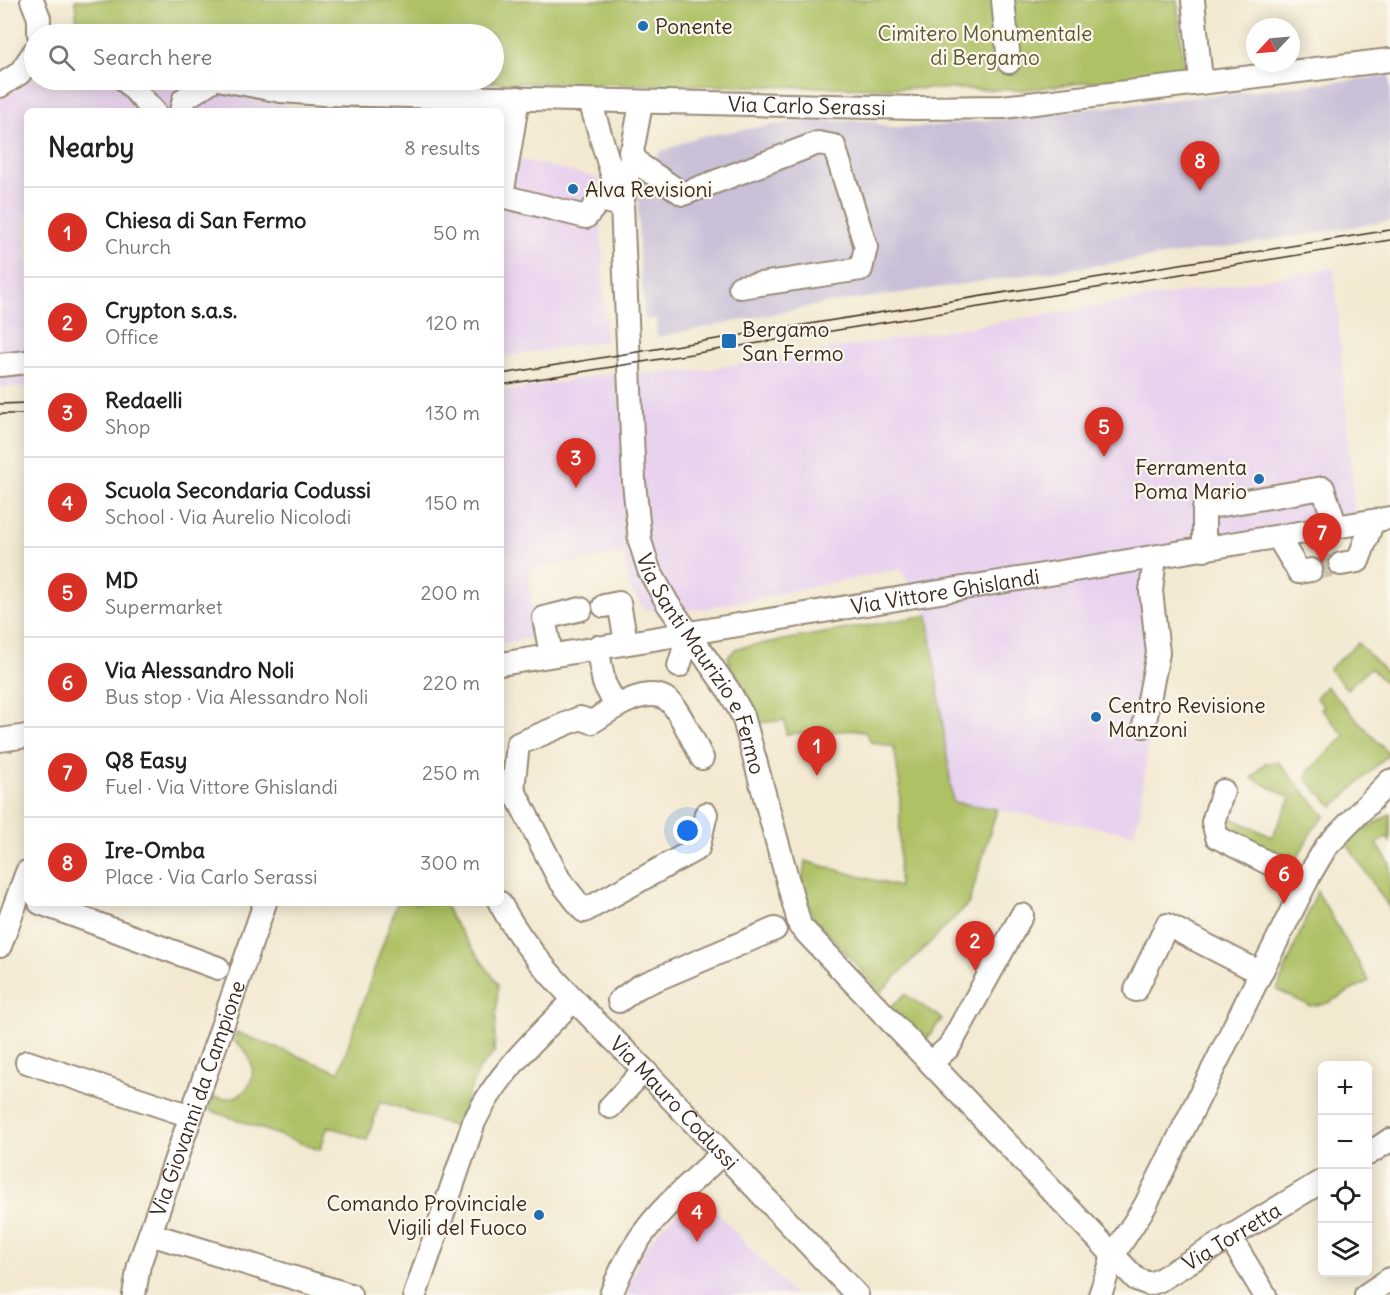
<!DOCTYPE html>
<meta charset="utf-8">
<style>
body{margin:0;font-family:Delius,sans-serif;background:#f2f2f2;color:#222}
.controls{position:absolute;right:18px;bottom:18px;display:grid;overflow:hidden;border-radius:9px;box-shadow:0 3px 15px #0003}
.controls button{width:54px;height:54px;display:grid;place-items:center;padding:0;border:0;border-bottom:2px solid #e0e0e0;background:#fff;color:#222;font:30px sans-serif}
.compass{position:absolute;left:1246px;top:18px;width:54px;height:54px;border-radius:50%;background:#fff;box-shadow:0 3px 15px #0003;rotate:244deg}
.you{position:absolute;left:688px;top:831px;width:21px;height:21px;margin:-15px;border:4px solid #fff;border-radius:50%;background:#1a73e8;box-shadow:0 0 0 9px #1a73e833}
.badge{display:grid;place-items:center;width:39px;height:39px;border-radius:50%;background:#d93025;color:#fff;font-size:20px;font-weight:700}
.pin{position:absolute;translate:-50% -50px;filter:drop-shadow(0 2px 3px #0008)}
.pin::after{content:'';position:absolute;top:32px;width:21px;height:18px;background:inherit;clip-path:polygon(0 0,100% 0,50% 100%)}
.list{margin:0;padding:0;list-style:none}
h2{display:flex;justify-content:space-between;align-items:center;height:78px;margin:0;padding:0 24px;font-size:26px}
h2 small{font-size:20px;font-weight:400;color:#767676}
.list li{display:grid;grid-template-columns:39px 1fr auto;gap:18px;align-items:center;box-sizing:border-box;height:90px;padding:0 24px;border-top:2px solid #e0e0e0}
.list b{display:block;font-size:22px;white-space:nowrap}
.list p{margin:0;font-size:20px;white-space:nowrap;color:#767676}
.list em{font-size:20px;font-style:normal;color:#767676}
.icon{flex:none;width:33px;height:33px;fill:none;stroke:currentColor;stroke-width:2;stroke-linecap:round;stroke-linejoin:round}
.map{position:relative;flex:none;width:1390px;height:1295px;overflow:hidden}
.search{position:absolute;background:#fff;box-shadow:0 3px 15px #0003;left:24px;top:24px;width:480px;height:66px;display:flex;align-items:center;gap:15px;box-sizing:border-box;padding:0 21px;border-radius:33px;color:#767676;font-size:22px}
.panel{position:absolute;background:#fff;box-shadow:0 3px 15px #0003;left:24px;top:108px;width:480px;height:798px;border-radius:9px}
.map>svg:first-child{display:block}
.built{fill:#e8d2ee}
.industrial{fill:#c9bfd7}
.green{fill:#aec165;stroke:#747642;stroke-width:1.5}
.lines{fill:none;stroke-linecap:round;stroke-linejoin:round}
.minor-tunnel{stroke:#cec3ad;stroke-width:22;stroke-dasharray:22 11;stroke-linecap:butt}
.minor-casing{stroke:#978a78;stroke-width:26}
.minor{stroke:#fff;stroke-width:22}
.tram{stroke:#3b2a1e;stroke-width:1.5}
.poi-dot{fill:#1f6fb2;stroke:#fbf7ec;stroke-width:2}
.labels{text-anchor:middle;dominant-baseline:central;stroke-width:4.5;stroke-linejoin:round;paint-order:stroke}
.poi-label{font-size:21px;fill:#3b2a1e;stroke:#fbf7ec;text-anchor:start}
.park-label{font-size:21px;fill:#5e5733;stroke:#fbf7ec}
.street-label{font-size:21px;fill:#3b2a1e;stroke:#fbf7ec}
</style>
<div class="map">
<svg width="1390" height="1295" viewBox="0 0 1390 1295">
<rect width="100%" height="100%" fill="#fbf7ec"/>
<filter id="ink" filterUnits="userSpaceOnUse"><feTurbulence type="fractalNoise" baseFrequency=".0167" numOctaves="2"/><feDisplacementMap in="SourceGraphic" scale="12" xChannelSelector="R" yChannelSelector="G"/><feConvolveMatrix kernelMatrix="1 2 1 2 8 2 1 2 1" color-interpolation-filters="sRGB"/></filter>
<filter id="wash" filterUnits="userSpaceOnUse"><feTurbulence type="fractalNoise" baseFrequency=".008" numOctaves="4" result="noise"/><feDisplacementMap in="SourceGraphic" scale="24" xChannelSelector="R" yChannelSelector="G"/><feGaussianBlur stdDeviation="1.35" result="paint"/><feColorMatrix in="noise" values="0 0 0 0 0 0 0 0 0 0 0 0 0 0 0 0 0 1.4 0 .05"/><feComposite in="paint" operator="in"/></filter>
<g filter="url(#wash)">
<rect width="100%" height="100%" fill="#f3e9d1"/>
<path class="built" d="M 34,77 L 34,80 L 162,80 L 312,111 L 27,111 L 27,387 L 0,387 L 0,97 L 7,96 Z
M 501,155 L 599,178 L 606,341 L 501,357 Z
M 1334,268 L 1355,516 L 1158,548 L 1151,726 L 1140,811 L 1134,834 L 953,802 L 928,615 L 900,569 L 703,609 L 644,609 L 630,588 L 624,554 L 529,569 L 535,637 L 501,643 L 501,392 L 608,374 L 690,372 Z
M 699,1193 L 794,1295 L 625,1295 L 642,1253 L 658,1231 Z"/>
<path class="industrial" d="M 1390,76 L 1390,221 L 1247,244 L 823,304 L 657,337 L 656,318 L 645,320 L 639,254 L 638,186 L 656,163 L 658,153 L 697,137 L 798,121 L 870,121 L 889,128 L 925,127 Z"/>
<path class="green" d="M 75,0 L 1177,0 L 1184,71 L 1021,90 L 311,80 L 494,80 L 494,34 L 87,34 L 78,33 Z
M 928,615 L 953,802 L 997,809 L 969,903 L 881,992 L 813,917 L 802,884 L 805,861 L 899,887 L 900,787 L 894,747 L 871,742 L 866,733 L 857,730 L 786,734 L 785,720 L 759,723 L 754,706 L 731,668 L 728,657 L 737,648 Z
M 1358,643 L 1390,676 L 1390,687 L 1370,668 L 1347,689 L 1329,669 Z
M 1326,686 L 1389,754 L 1333,807 L 1306,779 L 1309,771 L 1345,736 L 1321,709 L 1324,707 L 1316,698 Z
M 1278,762 L 1325,816 L 1313,829 L 1292,868 L 1224,831 L 1232,818 L 1272,837 L 1291,798 L 1252,778 L 1265,763 Z
M 1390,814 L 1390,842 L 1387,837 L 1377,844 L 1390,864 L 1390,909 L 1345,841 Z
M 1317,891 L 1369,981 L 1328,1003 L 1310,1006 L 1277,990 Z
M 397,903 L 445,903 L 451,918 L 498,984 L 494,1053 L 479,1069 L 455,1127 L 380,1101 L 367,1140 L 328,1126 L 320,1150 L 209,1110 L 213,1097 C 253,1107 267,1062 234,1041 L 236,1032 L 339,1072 Z
M 905,994 L 942,1019 L 920,1047 L 886,1012 Z"/>
</g>
<g filter="url(#ink)">
<g class="lines">
<path class="minor-tunnel" d="M 1311,570 L 1341,564"/>
<g class="minor-casing">
<g id="minor">
<path d="M 32,0 L 39,18 L 39,34"/>
<path d="M 1003,0 L 1009,62"/>
<path d="M 1193,0 L 1201,81"/>
<path d="M 125,80 L 154,111"/>
<path id="s1" d="M 223,80 L 281,91 L 324,94 L 916,108 L 1003,107 L 1390,60"/>
<path d="M 0,86 L 20,73 L 34,52"/>
<path d="M 518,98 L 502,196 L 586,217 L 600,200 L 622,205"/>
<path d="M 590,101 L 619,197"/>
<path id="s2" d="M 641,104 L 622,205 L 634,482 L 640,541 L 649,570 L 668,604 L 729,691 L 743,716 L 800,926 L 1136,1279 L 1149,1284 L 1158,1281 L 1322,1181"/>
<path d="M 181,111 L 184,99 L 213,80"/>
<path d="M 630,152 L 640,165 L 683,194 L 818,143 L 834,146 L 866,247 L 861,269 L 740,287"/>
<path d="M 0,365 L 27,362"/>
<path d="M 1278,537 L 1299,572 L 1311,570"/>
<path d="M 1204,550 L 1204,508 L 1323,488 L 1336,527"/>
<path d="M 1341,564 L 1358,561 L 1373,521"/>
<path d="M 604,606 L 619,603 L 626,642"/>
<path d="M 597,647 L 604,683 L 616,706"/>
<path d="M 551,654 L 544,618 L 581,609"/>
<path id="s3" d="M 501,664 L 1390,518"/>
<path d="M 679,666 L 689,633"/>
<path d="M 1144,726 L 1158,653 L 1151,591 L 1155,557"/>
<path d="M 0,740 L 27,736"/>
<path d="M 702,758 C 696,746 678,708 669,701 C 648,683 610,710 592,722 L 580,718 L 518,744 L 513,789 L 559,879 L 584,911 L 698,848 L 706,814"/>
<path d="M 1223,791 L 1213,822 L 1217,837 L 1306,882"/>
<path d="M 40,903 L 218,968"/>
<path id="s4" d="M 500,903 C 534,968 594,1018 645,1071 C 716,1145 786,1221 857,1295"/>
<path d="M 0,946 L 27,872"/>
<path d="M 1136,990 L 1167,925 L 1261,973"/>
<path d="M 619,1001 L 638,987 L 775,929"/>
<path d="M 27,1062 L 191,1116"/>
<path d="M 931,1063 L 949,1047 L 1022,915"/>
<path d="M 610,1107 L 644,1070"/>
<path d="M 1368,1154 L 1390,1140"/>
<path d="M 150,1234 L 350,1295"/>
<path d="M 1230,1237 L 1265,1295"/>
<path id="s5" d="M 134,1295 L 139,1265 L 265,903"/>
<path d="M 415,1295 L 474,1122 C 497,1074 536,1038 574,1000"/>
<path d="M 611,1295 C 635,1228 671,1201 722,1154"/>
<path d="M 1100,1295 L 1114,1254 L 1145,1206 L 1310,874 L 1326,847 L 1390,781"/>
<path d="M 1366,1295 L 1390,1279"/>
</g>
</g>
<use href="#minor" class="minor"/>
<path class="tram" d="M 501,374 L 1390,230
M 501,385 L 1390,240
M 0,404 L 27,403
M 0,414 L 27,414"/>
</g>
</g>
<g class="poi-dot">
<circle cx="643" cy="26" r="6"/>
<circle cx="573" cy="189" r="6"/>
<rect x="721" y="333" width="16" height="16" rx="3"/>
<circle cx="1259" cy="479" r="6"/>
<circle cx="1096" cy="717" r="6"/>
<circle cx="539" cy="1215" r="6"/>
</g>
<g class="labels">
<g class="poi-label">
<text x="655" y="26">Ponente</text>
<text x="585" y="189">Alva Revisioni</text>
<text x="742" y="329">Bergamo<tspan x="742" dy="24">San Fermo</tspan></text>
<text x="1247" y="467" text-anchor="end">Ferramenta<tspan x="1247" dy="24">Poma Mario</tspan></text>
<text x="1108" y="705">Centro Revisione<tspan x="1108" dy="24">Manzoni</tspan></text>
<text x="527" y="1203" text-anchor="end">Comando Provinciale<tspan x="527" dy="24">Vigili del Fuoco</tspan></text>
</g>
<g class="park-label">
<text x="985" y="33">Cimitero Monumentale<tspan x="985" dy="24">di Bergamo</tspan></text>
</g>
<g class="street-label">
<text stroke="none"><textPath href="#s1" startOffset="585">Via Carlo Serassi</textPath></text>
<text stroke="none"><textPath href="#s3" startOffset="450">Via Vittore Ghislandi</textPath></text>
<text stroke="none"><textPath href="#s2" startOffset="578">Via Santi Maurizio e Fermo</textPath></text>
<text stroke="none"><textPath href="#s5" startOffset="207">Via Giovanni da Campione</textPath></text>
<text stroke="none"><textPath href="#s4" startOffset="266">Via Mauro Codussi</textPath></text>
<text stroke="none"><textPath href="#s2" startOffset="1458">Via Torretta</textPath></text>
</g>
</g>
</svg>
<div class="controls">
<button>+</button>
<button>−</button>
<button><svg class="icon" aria-label="locate" viewBox="0 0 24 24"><circle cx="12" cy="12" r="6"/><path d="M12 2v4M12 18v4M2 12h4M18 12h4"/></svg></button>
<button><svg class="icon" aria-label="layers" viewBox="0 0 24 24"><path d="M12 4l9 5-9 5-9-5zM3 14l9 5 9-5"/></svg></button>
</div>
<svg class="compass" viewBox="-18 -18 36 36"><path d="M0-13l5 13h-10z" fill="#e53935"/><path d="M0 13l5-13h-10z" fill="#767676"/></svg>
<div class="you"></div>
<div class="pin badge" style="left:817px;top:776px">1</div>
<div class="pin badge" style="left:975px;top:971px">2</div>
<div class="pin badge" style="left:576px;top:488px">3</div>
<div class="pin badge" style="left:697px;top:1242px">4</div>
<div class="pin badge" style="left:1104px;top:457px">5</div>
<div class="pin badge" style="left:1284px;top:904px">6</div>
<div class="pin badge" style="left:1322px;top:563px">7</div>
<div class="pin badge" style="left:1200px;top:191px">8</div>
<div class="search"><svg class="icon" aria-label="search" viewBox="0 0 24 24"><circle cx="10" cy="10" r="6"/><path d="M15 15l6 6"/></svg>Search here</div>
<section class="panel">
<h2>Nearby<small>8 results</small></h2>
<ul class="list">
<li><span class="badge">1</span><div><b>Chiesa di San Fermo</b><p>Church</p></div><em>50 m</em></li>
<li><span class="badge">2</span><div><b>Crypton s.a.s.</b><p>Office</p></div><em>120 m</em></li>
<li><span class="badge">3</span><div><b>Redaelli</b><p>Shop</p></div><em>130 m</em></li>
<li><span class="badge">4</span><div><b>Scuola Secondaria Codussi</b><p>School · Via Aurelio Nicolodi</p></div><em>150 m</em></li>
<li><span class="badge">5</span><div><b>MD</b><p>Supermarket</p></div><em>200 m</em></li>
<li><span class="badge">6</span><div><b>Via Alessandro Noli</b><p>Bus stop · Via Alessandro Noli</p></div><em>220 m</em></li>
<li><span class="badge">7</span><div><b>Q8 Easy</b><p>Fuel · Via Vittore Ghislandi</p></div><em>250 m</em></li>
<li><span class="badge">8</span><div><b>Ire-Omba</b><p>Place · Via Carlo Serassi</p></div><em>300 m</em></li>
</ul>
</section>
</div>
